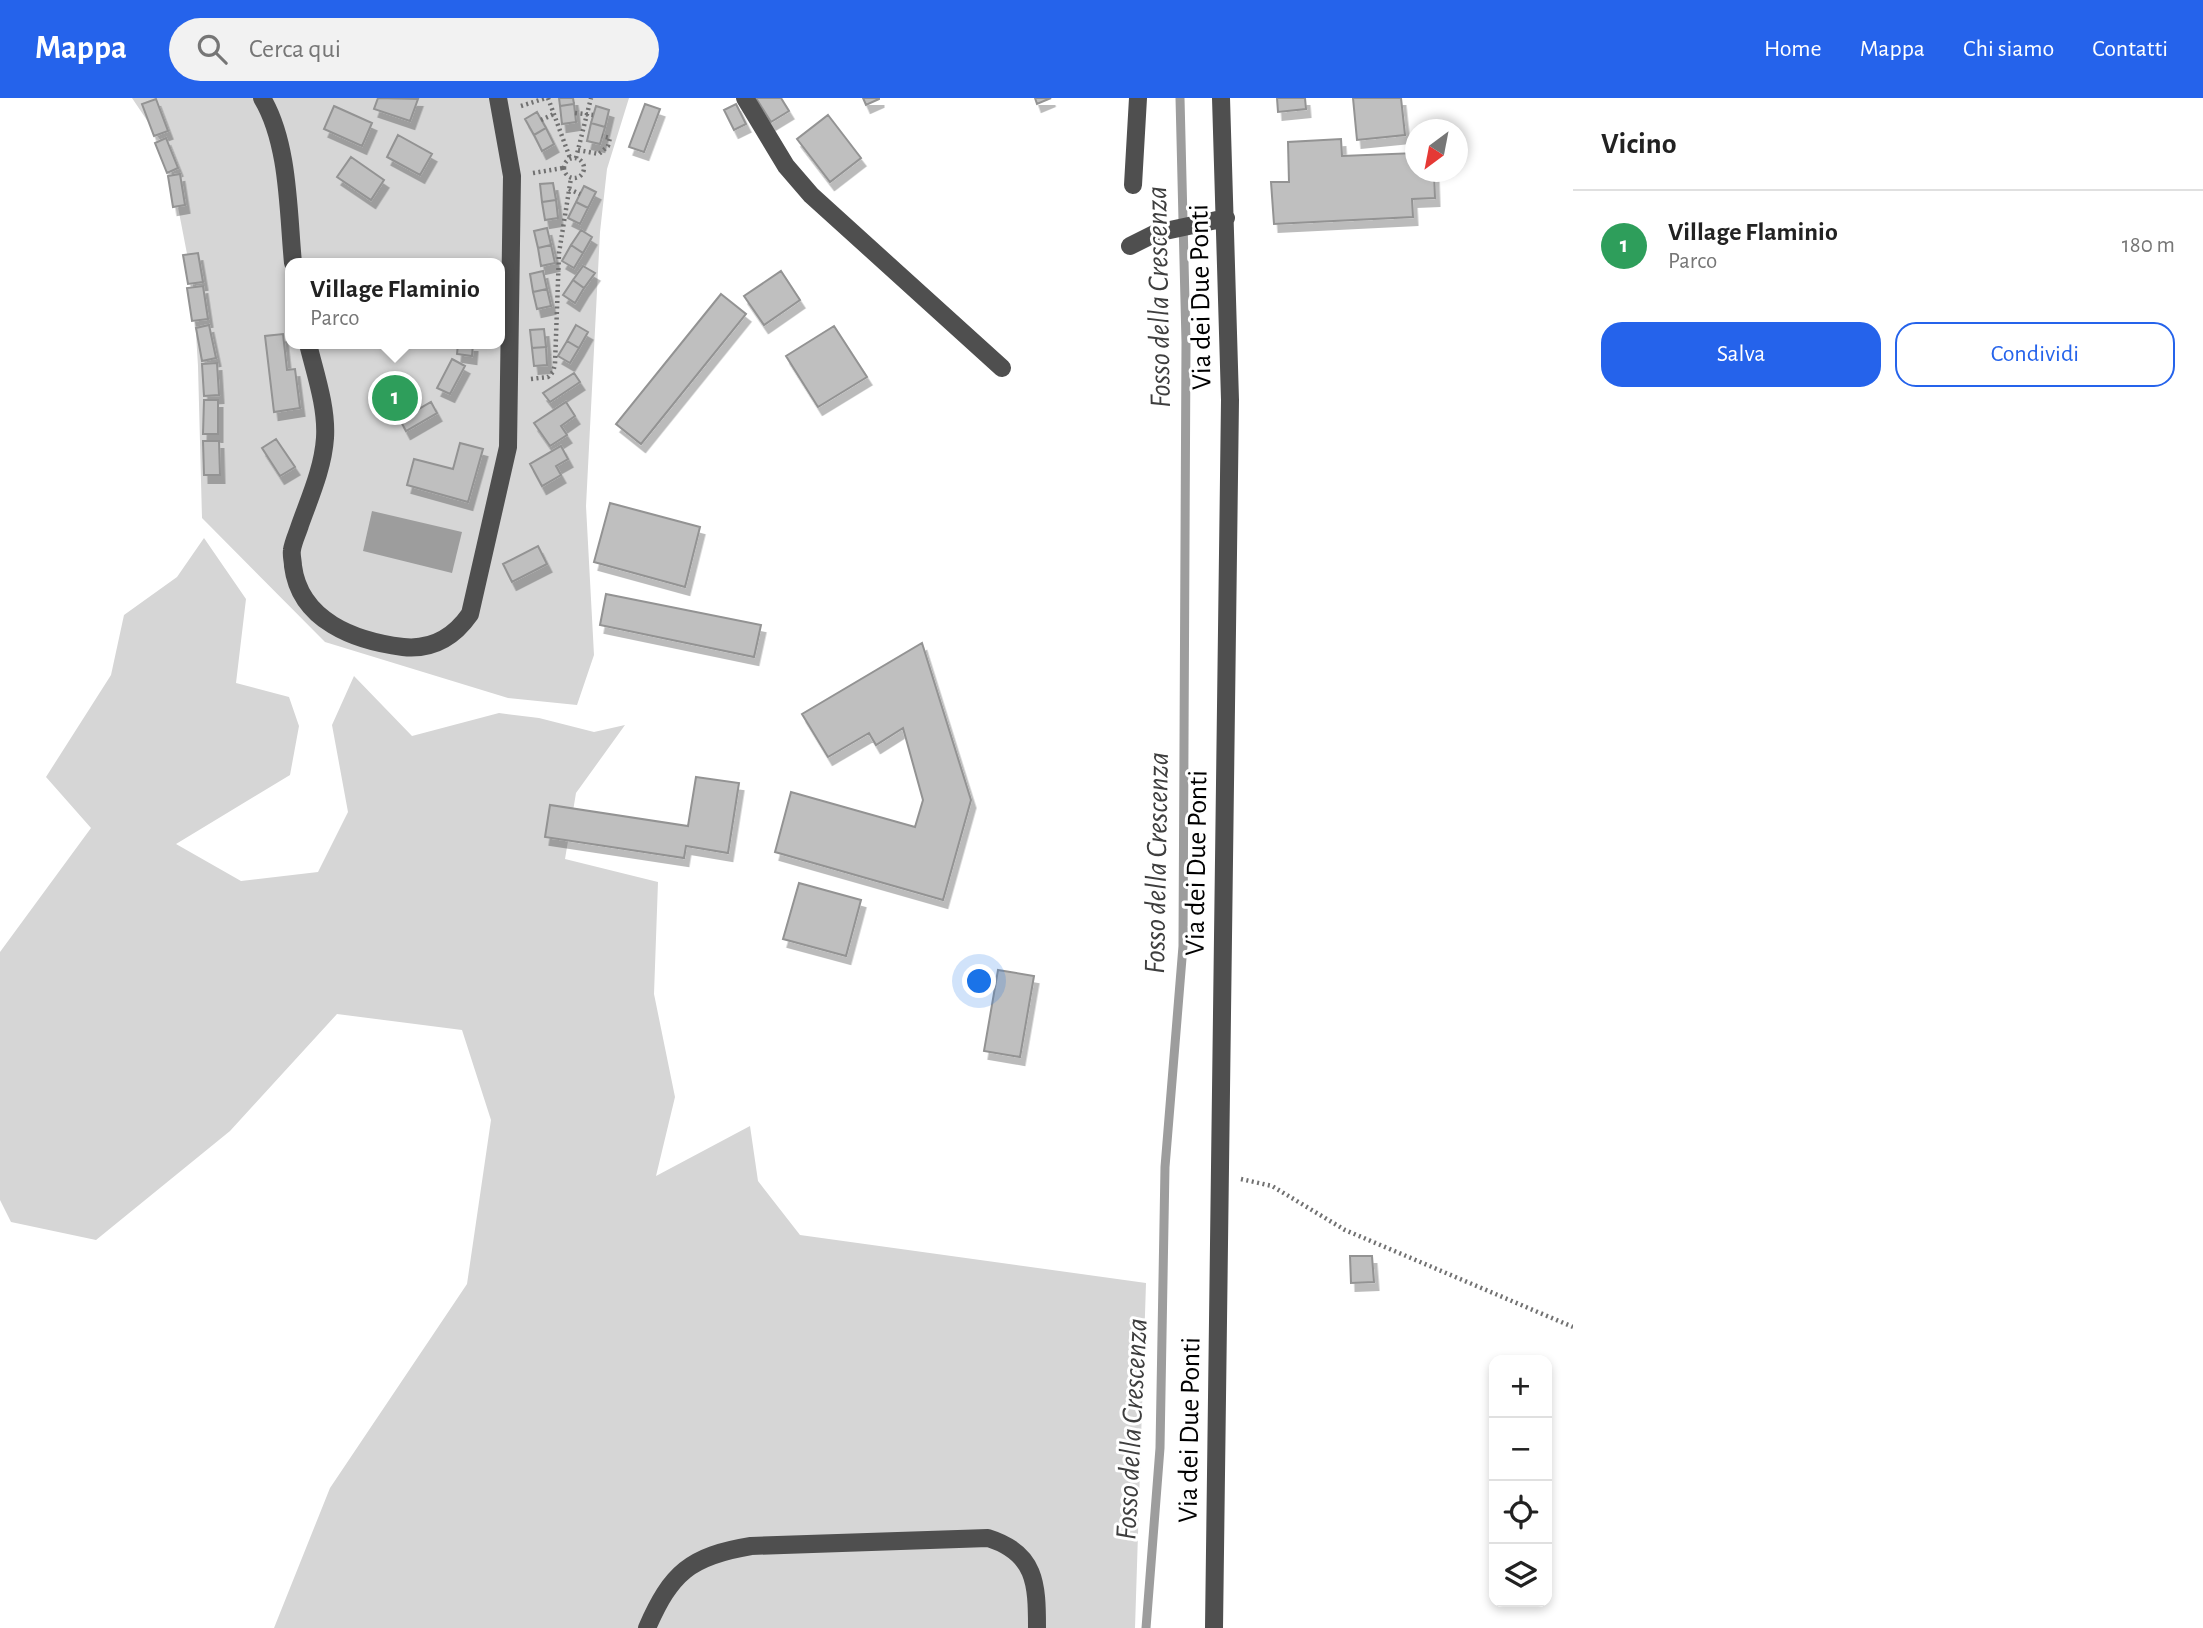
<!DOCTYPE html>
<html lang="it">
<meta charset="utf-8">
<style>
body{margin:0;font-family:"Alegreya Sans",sans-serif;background:#f2f2f2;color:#222}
.controls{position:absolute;right:21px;bottom:21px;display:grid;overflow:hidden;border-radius:14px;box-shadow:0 4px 10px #0003}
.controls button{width:63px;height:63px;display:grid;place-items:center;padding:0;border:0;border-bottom:2px solid #e0e0e0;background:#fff;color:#222;font:35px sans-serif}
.compass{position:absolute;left:1405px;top:21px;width:63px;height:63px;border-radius:50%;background:#fff;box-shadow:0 4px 10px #0003;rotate:212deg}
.you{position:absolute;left:980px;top:884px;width:24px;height:24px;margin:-18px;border:5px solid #fff;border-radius:50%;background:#1a73e8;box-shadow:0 0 0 10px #1a73e833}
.badge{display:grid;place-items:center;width:46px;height:46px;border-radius:50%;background:#2563eb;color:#fff;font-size:23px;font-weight:700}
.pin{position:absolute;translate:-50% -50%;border:4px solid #fff;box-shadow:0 2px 7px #0006}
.popup{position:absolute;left:285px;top:160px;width:220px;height:91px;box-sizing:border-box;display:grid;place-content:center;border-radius:14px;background:#fff;filter:drop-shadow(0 2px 5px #0005);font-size:23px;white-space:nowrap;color:#767676}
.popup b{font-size:26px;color:#222}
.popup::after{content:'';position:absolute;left:50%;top:100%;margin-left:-14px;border:14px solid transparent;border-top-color:#fff}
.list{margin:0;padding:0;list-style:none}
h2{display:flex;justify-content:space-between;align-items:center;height:91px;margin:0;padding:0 28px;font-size:30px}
h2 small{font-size:23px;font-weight:400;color:#767676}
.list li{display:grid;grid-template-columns:46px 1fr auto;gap:21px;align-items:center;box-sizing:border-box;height:112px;padding:0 28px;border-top:2px solid #e0e0e0}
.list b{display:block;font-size:26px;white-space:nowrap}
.list p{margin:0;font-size:23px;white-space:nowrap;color:#767676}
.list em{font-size:23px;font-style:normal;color:#767676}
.actions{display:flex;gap:14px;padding:21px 28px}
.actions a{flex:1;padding:16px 0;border:2px solid #2563eb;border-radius:21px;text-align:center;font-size:24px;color:#2563eb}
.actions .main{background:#2563eb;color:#fff}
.icon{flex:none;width:38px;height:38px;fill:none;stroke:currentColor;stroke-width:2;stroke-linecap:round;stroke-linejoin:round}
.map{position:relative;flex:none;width:1573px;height:1530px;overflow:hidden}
header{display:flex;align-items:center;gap:42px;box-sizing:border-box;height:98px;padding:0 35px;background:#2563eb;color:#fff}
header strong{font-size:33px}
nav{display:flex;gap:38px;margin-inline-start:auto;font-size:24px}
.search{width:490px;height:63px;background:#f2f2f2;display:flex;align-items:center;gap:18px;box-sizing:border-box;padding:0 24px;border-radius:38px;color:#767676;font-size:26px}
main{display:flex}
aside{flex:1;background:#fff}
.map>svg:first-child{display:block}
.green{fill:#d6d6d6;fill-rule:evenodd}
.water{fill:#9d9d9d}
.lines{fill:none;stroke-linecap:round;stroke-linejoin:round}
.stream{stroke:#9d9d9d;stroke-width:9}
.building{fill:#bfbfbf;stroke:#939393;stroke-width:2;filter:url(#shadow)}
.path{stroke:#717171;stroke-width:4.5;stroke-dasharray:2 3.5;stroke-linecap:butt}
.minor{stroke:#4f4f4f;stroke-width:18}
.labels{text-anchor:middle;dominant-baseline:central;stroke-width:6;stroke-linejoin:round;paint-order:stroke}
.street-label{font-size:28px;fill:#000;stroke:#fff}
.water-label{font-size:30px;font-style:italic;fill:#3e3e3e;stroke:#fff}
</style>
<header>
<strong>Mappa</strong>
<div class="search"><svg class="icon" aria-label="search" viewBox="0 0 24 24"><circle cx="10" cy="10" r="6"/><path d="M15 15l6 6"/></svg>Cerca qui</div>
<nav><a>Home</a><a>Mappa</a><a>Chi siamo</a><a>Contatti</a></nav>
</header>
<main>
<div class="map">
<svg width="1573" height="1530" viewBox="0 0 1573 1530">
<defs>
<filter id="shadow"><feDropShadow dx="4.5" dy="8" stdDeviation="0" flood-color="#0004"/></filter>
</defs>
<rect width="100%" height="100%" fill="#fff"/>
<path class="green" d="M 132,0 L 629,0 L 607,71 L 600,134 L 586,408 L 594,557 L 577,607 L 508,600 L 325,544 L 202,420 L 198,268 L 193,187 L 167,52 ZM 290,165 L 500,165 L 500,246 L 290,246 Z
M 204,440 L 246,501 L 236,585 L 289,599 L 299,628 L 290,677 L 176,746 L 241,783 L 318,774 L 348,714 L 332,627 L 354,578 L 412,638 L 499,615 L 539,620 L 594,634 L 625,627 L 576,695 L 565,761 L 658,784 L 654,896 L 675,999 L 656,1078 L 750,1028 L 758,1083 L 800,1137 L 1146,1185 L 1135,1530 L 274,1530 L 330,1390 L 467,1186 L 491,1022 L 462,932 L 337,916 L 230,1033 L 96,1142 L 11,1124 L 0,1102 L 0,854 L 91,730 L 46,679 L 111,577 L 124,517 L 177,479 Z"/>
<path class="water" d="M 372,413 L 462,434 L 452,475 L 363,453 Z"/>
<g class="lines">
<path class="stream" d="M 1146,1530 L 1160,1350 L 1165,1069 L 1183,848 L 1186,244 L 1180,0"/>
</g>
<path class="building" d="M 378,0 L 418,1 L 410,23 L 374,11 Z
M 559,0 L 573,0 L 574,6 L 560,8 Z
M 756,0 L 781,0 L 789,13 L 771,24 Z
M 863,0 L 879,0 L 879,1 L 866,7 Z
M 1035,0 L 1051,0 L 1037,6 Z
M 1277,0 L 1305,0 L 1306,11 L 1278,14 Z
M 1353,0 L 1401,0 L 1405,37 L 1357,42 Z
M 156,1 L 168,33 L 154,38 L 142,6 Z
M 574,6 L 576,24 L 562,26 L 560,8 Z
M 645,6 L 660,11 L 644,54 L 629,49 Z
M 736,6 L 746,26 L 734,32 L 724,12 Z
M 334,8 L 372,25 L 362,48 L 324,31 Z
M 596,8 L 609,12 L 605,29 L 591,25 Z
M 537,14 L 546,30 L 534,37 L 525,21 Z
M 828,17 L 861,60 L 830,84 L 797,41 Z
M 591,25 L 605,29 L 600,46 L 587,43 Z
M 546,30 L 554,46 L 542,53 L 534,37 Z
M 398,37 L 432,56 L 420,77 L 387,59 Z
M 166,40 L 178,70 L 167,75 L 155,45 Z
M 1341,41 L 1342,58 L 1416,55 L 1416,74 L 1434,74 L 1435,100 L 1412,101 L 1413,119 L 1274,126 L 1271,84 L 1289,84 L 1288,44 Z
M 351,59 L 384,82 L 371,102 L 337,79 Z
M 180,76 L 185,107 L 173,109 L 168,78 Z
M 553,85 L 556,102 L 542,104 L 540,86 Z
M 584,88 L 596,94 L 588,110 L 576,104 Z
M 556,102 L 558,120 L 545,122 L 542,104 Z
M 576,104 L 588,110 L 580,126 L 568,120 Z
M 547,130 L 551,147 L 538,150 L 534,133 Z
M 581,132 L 592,139 L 583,155 L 571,147 Z
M 551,147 L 555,165 L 541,168 L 538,150 Z
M 571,147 L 583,155 L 574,170 L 562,163 Z
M 198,155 L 203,184 L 188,186 L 183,157 Z
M 583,168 L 595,175 L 584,190 L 573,182 Z
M 543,173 L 547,191 L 533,194 L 530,176 Z
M 781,173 L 800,202 L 764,227 L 744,198 Z
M 573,182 L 584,190 L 575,205 L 563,197 Z
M 203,188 L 208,221 L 192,223 L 187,190 Z
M 547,191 L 551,208 L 537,211 L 533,194 Z
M 721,196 L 746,216 L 641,346 L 616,326 Z
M 209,227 L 216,260 L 202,263 L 196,230 Z
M 576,227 L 588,234 L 579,250 L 567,243 Z
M 834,228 L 867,279 L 818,309 L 786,258 Z
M 544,231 L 546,249 L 532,250 L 530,232 Z
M 283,236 L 287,272 L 295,271 L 300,310 L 274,314 L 265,238 Z
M 567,243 L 579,250 L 570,265 L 558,258 Z
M 458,246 L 473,246 L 472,258 L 457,256 Z
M 546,249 L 547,267 L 534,268 L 532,250 Z
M 452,261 L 465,268 L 450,296 L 437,290 Z
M 217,265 L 219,297 L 204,298 L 202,266 Z
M 574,275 L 580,284 L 550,304 L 543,295 Z
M 204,302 L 218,302 L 218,336 L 203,336 Z
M 431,304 L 437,315 L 406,333 L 400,322 Z
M 566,304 L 575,318 L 561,328 L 567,337 L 550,348 L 534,325 Z
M 276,341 L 295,369 L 280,378 L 262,350 Z
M 203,343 L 219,343 L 220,377 L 204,377 Z
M 460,345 L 483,351 L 468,404 L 407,387 L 414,361 L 453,371 Z
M 561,348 L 568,361 L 556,368 L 561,377 L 542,388 L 530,366 Z
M 610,405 L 700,429 L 685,489 L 594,464 Z
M 538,448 L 547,466 L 512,484 L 503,466 Z
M 606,496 L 761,527 L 754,559 L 600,527 Z
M 922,545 L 971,702 L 943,802 L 775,754 L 791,694 L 915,729 L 923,702 L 903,630 L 876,647 L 869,635 L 828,659 L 802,616 Z
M 696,679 L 739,685 L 728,755 L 686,748 L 684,760 L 545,739 L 550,707 L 688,728 Z
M 799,785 L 861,802 L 846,858 L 783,841 Z
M 998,872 L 1034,878 L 1020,959 L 984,953 Z
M 1350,1158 L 1372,1158 L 1374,1184 L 1351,1185 Z"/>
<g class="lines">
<path class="path" d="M 548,0 L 570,60
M 521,8 L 546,0
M 575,15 L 593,17
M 541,22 L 554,16
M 578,52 L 599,56 L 608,48 L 610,40 L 602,38
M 576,60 L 591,0
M564 70a10 10 0 1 1 20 0a10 10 0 1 1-20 0Z
M 533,75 L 563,70
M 569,91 L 580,96
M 531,281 L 548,279 L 553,274 L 555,266 L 559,155 L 571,80
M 1241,1081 L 1272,1088 L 1345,1132 L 1573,1229"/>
<path class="minor" d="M 262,0 C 289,45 288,113 293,165
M 745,0 L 786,68 L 811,97 L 1002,270
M 1133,87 L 1138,0
M 1130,148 L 1156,135 L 1226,120
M 308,246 C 315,275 327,309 325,340 C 323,370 310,399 300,427 C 298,434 293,444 292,452 C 291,457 293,463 293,468 C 300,523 355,543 403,549 C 432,552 454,539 470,516 L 508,349 L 512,78 L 498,0
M 647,1530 C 671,1475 690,1458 751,1448 L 988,1440 C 1036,1455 1037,1486 1037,1530
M 1214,1530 L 1230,302 L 1221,0"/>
</g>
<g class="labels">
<g class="street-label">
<text transform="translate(1201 199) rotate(-91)">Via dei Due Ponti</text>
<text transform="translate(1197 765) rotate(-89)">Via dei Due Ponti</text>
<text transform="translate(1190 1332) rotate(-89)">Via dei Due Ponti</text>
</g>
<g class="water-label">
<text transform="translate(1159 199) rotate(-91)">Fosso della Crescenza</text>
<text transform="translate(1157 765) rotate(-89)">Fosso della Crescenza</text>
<text transform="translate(1132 1331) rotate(-87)">Fosso della Crescenza</text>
</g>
</g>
</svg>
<div class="controls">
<button>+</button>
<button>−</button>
<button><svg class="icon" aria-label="locate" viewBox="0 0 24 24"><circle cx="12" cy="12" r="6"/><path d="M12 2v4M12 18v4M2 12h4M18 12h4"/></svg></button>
<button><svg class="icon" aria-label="layers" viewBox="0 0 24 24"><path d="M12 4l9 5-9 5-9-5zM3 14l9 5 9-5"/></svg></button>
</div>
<svg class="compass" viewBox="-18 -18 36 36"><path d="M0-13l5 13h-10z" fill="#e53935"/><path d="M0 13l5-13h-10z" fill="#767676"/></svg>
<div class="you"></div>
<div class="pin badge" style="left:395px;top:300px;background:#2e9e5b">1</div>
<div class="popup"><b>Village Flaminio</b>Parco</div>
</div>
<aside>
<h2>Vicino<small></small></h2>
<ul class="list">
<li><span class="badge" style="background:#2e9e5b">1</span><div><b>Village Flaminio</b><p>Parco</p></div><em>180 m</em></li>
</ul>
<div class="actions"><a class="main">Salva</a><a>Condividi</a></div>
</aside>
</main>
